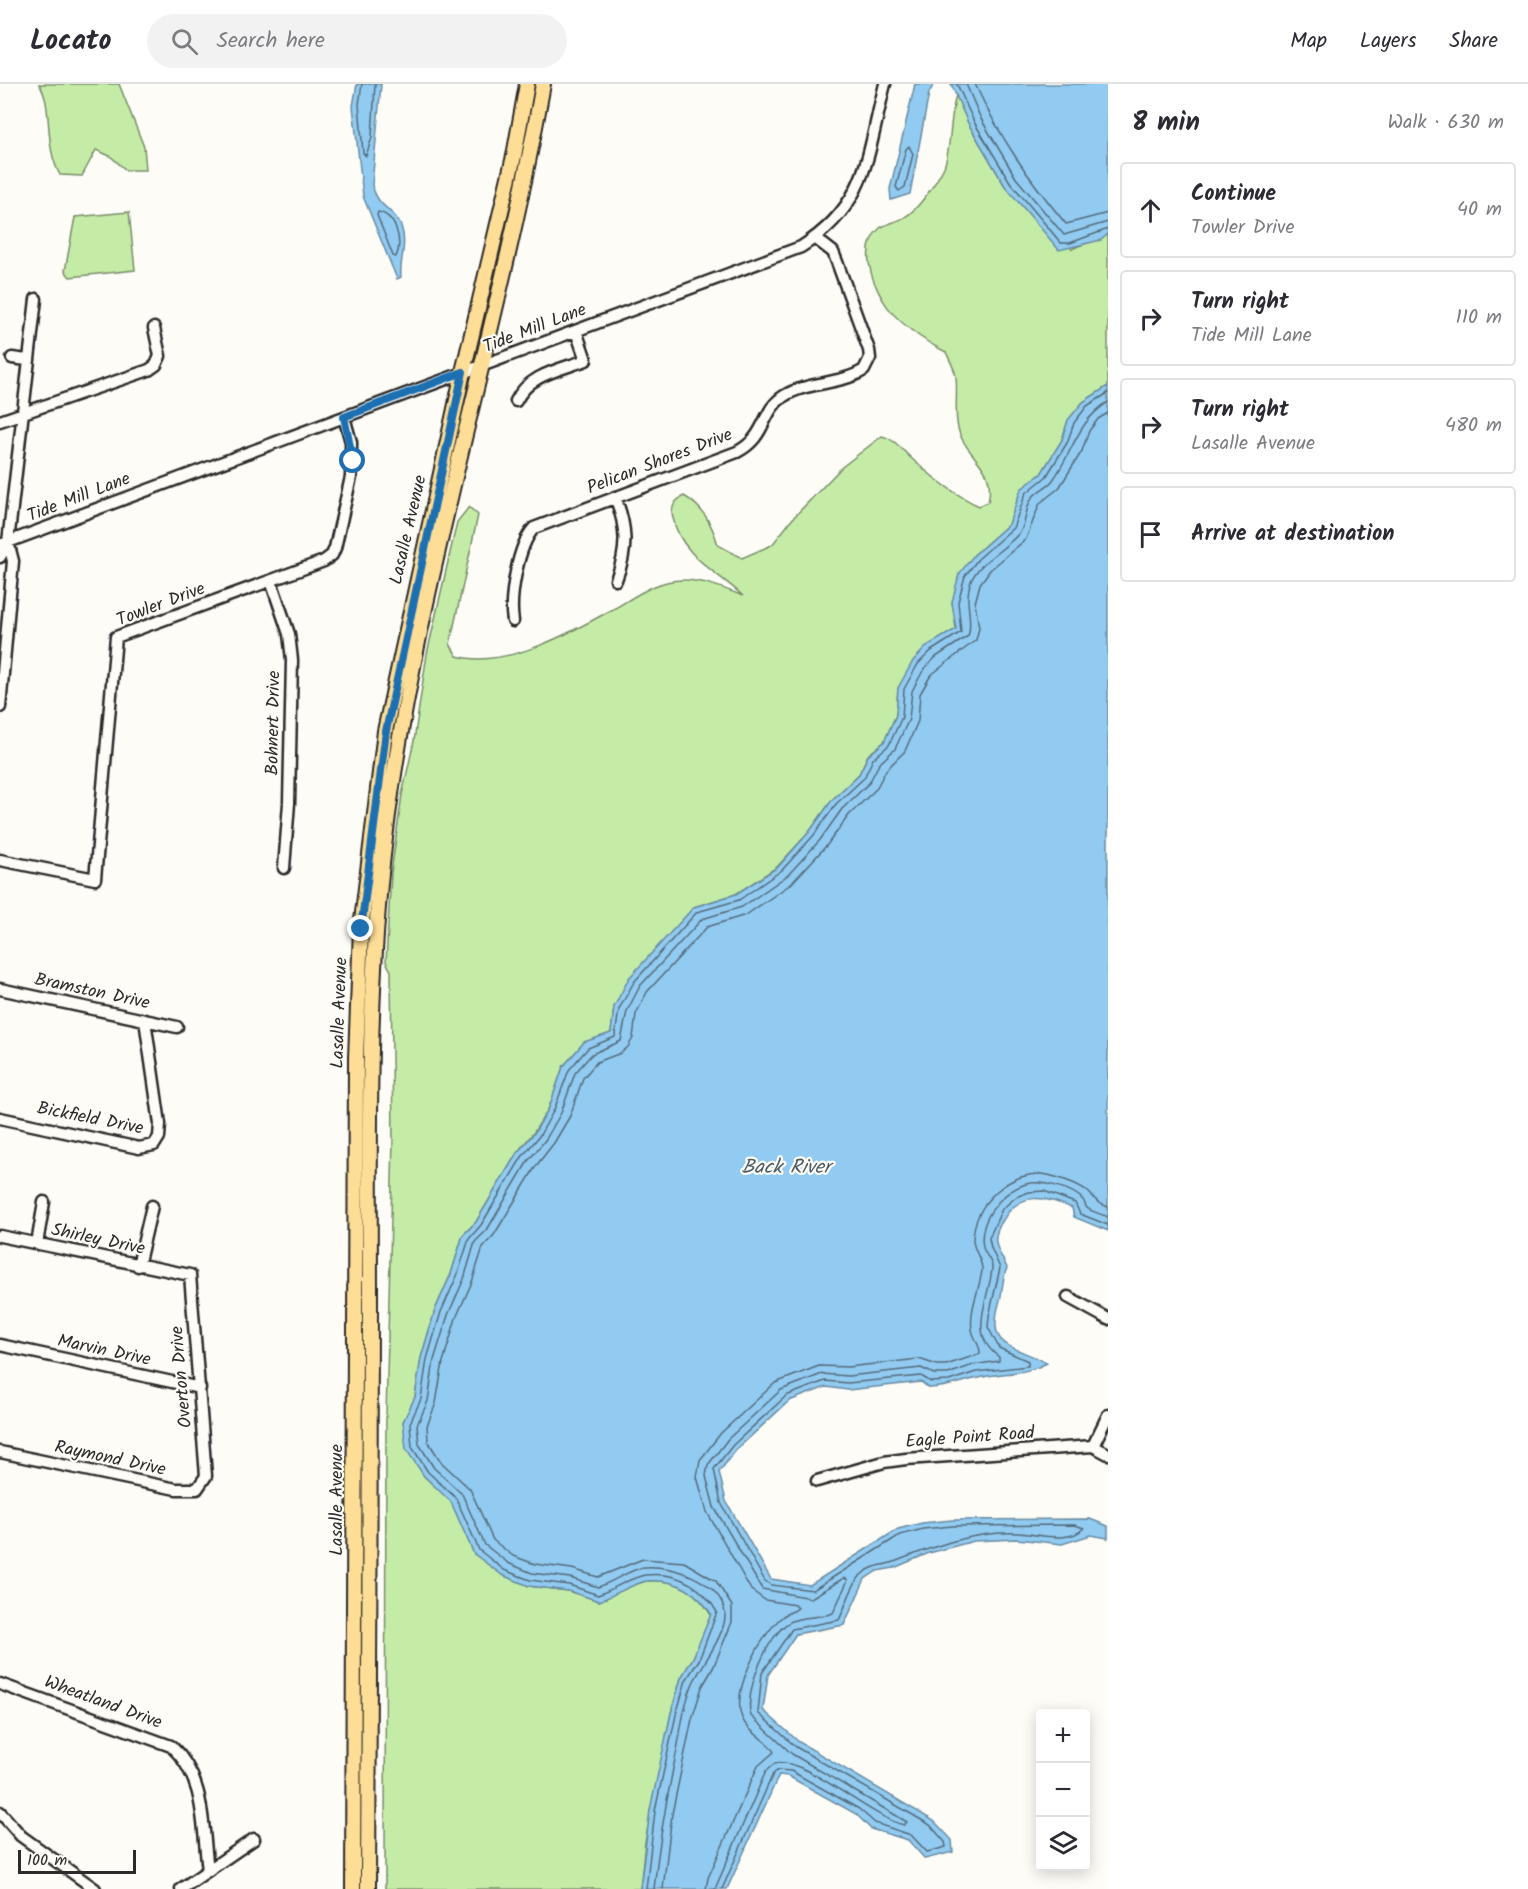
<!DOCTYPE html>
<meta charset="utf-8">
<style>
body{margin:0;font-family:Kalam,sans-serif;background:#f2f2f3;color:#2b2b33}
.controls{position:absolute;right:18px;bottom:18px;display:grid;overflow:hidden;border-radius:6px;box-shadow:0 3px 15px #0003}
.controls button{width:54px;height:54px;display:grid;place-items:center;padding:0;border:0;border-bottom:2px solid #e1e1e2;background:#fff;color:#2b2b33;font:30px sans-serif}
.scale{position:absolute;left:18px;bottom:15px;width:118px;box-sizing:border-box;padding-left:6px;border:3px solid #2b2b2b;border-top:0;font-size:16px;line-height:21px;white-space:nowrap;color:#2b2b2b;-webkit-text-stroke:4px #fdfcf7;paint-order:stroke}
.stop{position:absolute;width:18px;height:18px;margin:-14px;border:4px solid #1f6fb2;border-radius:50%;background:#fff}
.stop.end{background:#1f6fb2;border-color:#fff;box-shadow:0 2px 6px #0008}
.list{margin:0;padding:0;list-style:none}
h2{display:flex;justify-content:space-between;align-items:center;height:78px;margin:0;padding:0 24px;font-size:26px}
h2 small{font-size:20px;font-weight:400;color:#7c7c81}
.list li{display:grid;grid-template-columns:39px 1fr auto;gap:18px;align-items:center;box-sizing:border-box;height:96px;margin:0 12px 12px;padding:0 12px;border:2px solid #e1e1e2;border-radius:6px}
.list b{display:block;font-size:22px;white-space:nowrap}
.list p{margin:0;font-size:20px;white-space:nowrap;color:#7c7c81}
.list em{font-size:20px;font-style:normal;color:#7c7c81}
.icon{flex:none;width:33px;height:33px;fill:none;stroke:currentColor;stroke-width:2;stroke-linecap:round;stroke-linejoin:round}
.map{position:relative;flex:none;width:1108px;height:1805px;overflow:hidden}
header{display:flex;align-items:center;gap:36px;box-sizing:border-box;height:84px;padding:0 30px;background:#fff;border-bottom:2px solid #e1e1e2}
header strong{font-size:28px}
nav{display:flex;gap:33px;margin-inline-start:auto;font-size:21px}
.search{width:420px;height:54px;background:#f2f2f3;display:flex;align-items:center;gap:15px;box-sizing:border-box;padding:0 21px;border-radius:33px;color:#7c7c81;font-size:22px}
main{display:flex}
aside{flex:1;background:#fff}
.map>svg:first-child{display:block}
.green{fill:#c4eca7;stroke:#788c69;stroke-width:1.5}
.water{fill:#91cbf1;stroke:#688ba2;stroke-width:1.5}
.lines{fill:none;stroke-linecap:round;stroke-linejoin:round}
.shore{stroke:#546b7a;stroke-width:1.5}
.minor-casing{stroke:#2b2b2b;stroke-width:15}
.major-casing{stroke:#2b2b2b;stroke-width:18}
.minor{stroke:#fdfcf7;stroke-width:10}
.major{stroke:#fedd96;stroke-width:14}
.route{stroke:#1f6fb2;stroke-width:8}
.labels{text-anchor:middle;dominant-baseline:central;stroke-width:4.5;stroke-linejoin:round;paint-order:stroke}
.street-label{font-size:18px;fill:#2b2b2b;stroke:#fdfcf7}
.water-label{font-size:20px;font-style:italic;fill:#4a5b66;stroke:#fdfcf7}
</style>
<header>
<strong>Locato</strong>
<div class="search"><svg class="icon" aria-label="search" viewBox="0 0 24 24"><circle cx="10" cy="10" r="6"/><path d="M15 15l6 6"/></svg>Search here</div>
<nav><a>Map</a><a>Layers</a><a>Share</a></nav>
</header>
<main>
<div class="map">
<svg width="1108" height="1805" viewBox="0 0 1108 1805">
<rect width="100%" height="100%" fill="#fdfcf7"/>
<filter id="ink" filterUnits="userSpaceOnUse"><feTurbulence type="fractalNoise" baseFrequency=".0167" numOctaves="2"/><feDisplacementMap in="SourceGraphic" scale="12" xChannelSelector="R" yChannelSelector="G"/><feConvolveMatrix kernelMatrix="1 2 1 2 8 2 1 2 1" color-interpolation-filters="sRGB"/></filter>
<g filter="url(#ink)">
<path class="green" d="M 39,0 L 119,0 L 144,63 L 146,86 L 126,86 L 110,72 L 96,66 L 82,92 L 60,91 C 43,61 54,23 39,0 Z
M 956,11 L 969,41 L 1005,102 L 1072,165 C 1084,158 1098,158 1108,150 L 1108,302 L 1083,318 L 1068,336 L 1062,356 L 1041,390 L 1021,406 L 1009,440 L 974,471 L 952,518 L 957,545 L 927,562 L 898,604 L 896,631 L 884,658 L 868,671 L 859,690 L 832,716 L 810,747 L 777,783 L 736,810 L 694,823 L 614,923 L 611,949 L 584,959 L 563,983 L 549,1024 L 534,1048 L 517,1069 L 476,1138 L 463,1151 L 451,1190 L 435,1226 L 421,1274 L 415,1313 L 403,1338 L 424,1392 L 451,1417 L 474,1470 L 529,1502 L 568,1507 L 599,1517 C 611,1512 636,1498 648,1497 C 677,1495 697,1507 711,1531 L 693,1574 L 681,1594 L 671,1629 L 645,1758 L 640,1805 L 385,1805 L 386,1333 L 393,1056 L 391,887 L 386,878 L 391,789 L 402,711 L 414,657 L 427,570 L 457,438 L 469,423 L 478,431 L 450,560 L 457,572 C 505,586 574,547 615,524 C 636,512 657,496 682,496 C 704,496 723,504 743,512 C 718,488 681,472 673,434 C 670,424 675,416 684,412 C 703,423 712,440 718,461 L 742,474 L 772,461 L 794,433 L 842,383 L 882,352 C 895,355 901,365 911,374 C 932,393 953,410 979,422 L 988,418 C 996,385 973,378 961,353 C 953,336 958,312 956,293 C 955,285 949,275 946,268 C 925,258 894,236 883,216 C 871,196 859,162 880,144 C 887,139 898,138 905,133 C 919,125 937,97 944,83 C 951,66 950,31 956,11 Z
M 129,128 L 135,186 L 70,193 L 65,187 L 75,133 Z"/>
<path class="water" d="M 357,0 L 381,0 L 372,101 C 379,126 393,123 401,142 C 408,160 399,177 401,193 L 397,195 L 363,112 L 353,22 Z
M 915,0 L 934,0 L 929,9 L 910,110 L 891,116 L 890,105 Z
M 951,0 L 1108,0 L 1108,150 L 1101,156 L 1059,166 L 1005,102 L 969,41 Z
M 1108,302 L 1108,1147 L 1074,1133 L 1072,1124 C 1046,1113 1020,1106 1003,1136 C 999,1142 995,1151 996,1158 C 997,1167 1004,1176 1007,1184 C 1002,1195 1003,1205 1000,1216 C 985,1266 1012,1260 1047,1279 C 1025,1291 1003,1288 979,1294 C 959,1298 950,1303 929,1304 L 921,1298 L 848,1306 L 826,1303 L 789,1317 L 737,1365 L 719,1388 L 726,1417 L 771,1495 L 810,1501 L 898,1445 L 922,1439 L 952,1436 L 1090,1435 L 1108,1442 L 1108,1454 L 1091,1451 L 1062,1460 L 1017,1455 L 974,1457 L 929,1469 L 894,1484 L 877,1487 L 865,1495 L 844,1541 L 796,1550 L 768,1591 L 763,1626 L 799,1658 L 934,1737 L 952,1756 L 953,1768 L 925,1775 L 908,1756 L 871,1745 L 856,1730 L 788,1692 L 779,1691 L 727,1805 L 640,1805 L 650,1726 L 671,1629 L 681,1594 L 693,1574 L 711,1530 C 697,1507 677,1495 647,1497 C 636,1498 611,1513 599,1517 L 568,1507 L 529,1502 L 502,1491 L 474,1470 L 451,1418 L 424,1392 L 406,1365 L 403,1338 L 415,1313 L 421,1274 L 435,1226 L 451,1190 L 463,1151 L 476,1138 L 517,1069 L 535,1048 L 549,1024 L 563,983 L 584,958 L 611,949 L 614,923 L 629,894 L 694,823 L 736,810 L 778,783 L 810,747 L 832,716 L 859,690 L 868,672 L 884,658 L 896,631 L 898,604 L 913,577 L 927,562 L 956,545 L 952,518 L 959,490 L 974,471 L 1009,440 L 1021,405 L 1041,390 L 1062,356 L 1068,336 L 1083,318 Z"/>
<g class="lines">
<path class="shore" d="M 362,0 L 359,20 L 363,69 L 366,72 L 372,53 L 375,0
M 957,0 L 974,38 L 1010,98 L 1061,159 L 1070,159 L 1108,145
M 966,0 L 981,35 L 1016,94 L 1064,151 L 1108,138
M 975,0 C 1000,54 1028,94 1066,140 L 1108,129
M 909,62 L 913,70 L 905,103 L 899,107 L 896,103 L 906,65 Z
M 378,128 C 396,131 403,158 396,173 L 393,172 L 377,131 Z
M 646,1805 L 655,1727 L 676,1631 L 686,1596 L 699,1576 L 717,1528 C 701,1501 678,1488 646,1491 C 633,1492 612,1506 598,1511 L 569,1501 L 530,1496 L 504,1486 L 479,1466 L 456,1414 L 428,1388 L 412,1363 L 410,1339 L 421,1315 L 427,1275 L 441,1228 L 457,1192 L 469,1155 L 481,1141 L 522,1073 L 540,1051 L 554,1026 L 569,986 L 588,964 L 615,953 L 619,925 L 634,898 L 697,828 L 739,816 L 782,786 L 814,751 L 836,720 L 864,694 L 873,675 L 889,661 L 902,633 L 904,605 L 918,580 L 931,567 L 961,548 L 958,518 L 965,492 L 978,475 L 1013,444 L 1026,409 L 1046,393 L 1067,359 L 1074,339 L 1087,322 L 1108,309
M 654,1805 C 659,1757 667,1712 677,1666 C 681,1644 684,1620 693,1599 C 701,1582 727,1549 725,1529 C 721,1497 671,1480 644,1483 C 629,1486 613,1498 598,1503 L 570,1494 L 532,1489 L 508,1479 L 485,1461 L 462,1410 L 434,1384 L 419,1360 L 417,1341 L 428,1317 L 434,1276 L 448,1231 L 464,1195 L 475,1158 L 487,1146 L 528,1077 L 546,1055 L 561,1029 L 575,989 L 592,970 L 621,957 L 627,927 L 640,902 L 702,835 L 742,823 L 788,791 L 820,756 L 842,725 L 869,699 L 879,680 L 895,665 L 909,635 L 912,607 L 924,585 L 936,573 L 968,552 C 974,535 963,517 971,497 C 980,476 1006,466 1020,448 C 1027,438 1025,423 1032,414 C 1038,406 1048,403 1053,396 C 1074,366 1077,338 1108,318
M 663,1805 L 672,1730 L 692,1635 L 702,1603 L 713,1584 L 732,1538 L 732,1522 L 716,1497 L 684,1478 L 643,1475 L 598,1493 L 572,1485 L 535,1480 L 513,1472 L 493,1456 L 470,1405 L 441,1378 L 428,1357 L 427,1342 L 436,1319 L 443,1278 L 456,1234 L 472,1198 L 483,1163 L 494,1151 L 536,1082 L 554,1059 L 570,1032 L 583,994 L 597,978 L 621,969 L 628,963 L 633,954 L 636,930 L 647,908 L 707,843 L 746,831 L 791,800 L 827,761 L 849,731 L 876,705 L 886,686 L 905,667 L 918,637 L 920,610 L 931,591 L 976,556 L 979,544 L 975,519 L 980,500 L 990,486 L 1026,455 L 1040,419 L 1059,404 L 1082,367 L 1089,347 L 1098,335 L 1108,329
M 706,1805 L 708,1794 L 758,1682 L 774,1668 C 767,1655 748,1649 742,1634 C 731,1607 761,1550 782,1533 C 787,1528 794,1528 798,1524 L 795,1521 L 765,1516 L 751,1506 L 707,1428 L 697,1393 L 700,1376 L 721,1349 L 775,1299 L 819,1282 L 848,1283 L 919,1275 L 937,1281 L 946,1281 L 980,1270 C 981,1262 973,1254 972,1245 C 969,1225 980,1205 982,1186 C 983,1177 973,1166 973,1156 C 973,1119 1012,1084 1048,1091 C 1060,1094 1077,1099 1087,1107 C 1096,1115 1095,1118 1108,1123
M 715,1805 L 766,1687 L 775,1679 C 806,1673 869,1733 904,1741 L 907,1738 L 792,1670 L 751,1632 C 743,1609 769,1546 792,1537 C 805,1532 820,1534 833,1529 L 848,1496 L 844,1494 L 811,1514 L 762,1505 L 714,1423 L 706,1392 L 708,1381 L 728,1355 L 781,1306 L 822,1290 L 848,1292 L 921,1284 L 934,1290 L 948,1290 L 973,1281 L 999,1277 L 999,1273 C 966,1250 990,1214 992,1184 C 993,1177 984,1170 983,1163 C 977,1136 1004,1103 1031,1099 C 1045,1098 1073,1104 1083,1116 C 1085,1118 1085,1122 1087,1124 C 1091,1128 1102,1130 1108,1133
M 722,1805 L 773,1690 L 778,1686 L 791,1687 L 859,1725 L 875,1739 L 911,1751 L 927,1768 L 946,1763 L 945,1758 L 930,1741 L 796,1663 L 758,1629 L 762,1589 L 792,1545 L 839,1536 C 846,1522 850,1503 861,1491 C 871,1481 883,1482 894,1478 C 935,1462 974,1447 1018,1449 C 1038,1450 1069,1460 1084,1444 L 1075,1441 L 952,1442 L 923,1445 L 900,1451 L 813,1506 L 771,1501 L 765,1497 L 721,1419 L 714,1385 L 733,1361 L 786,1312 L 825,1297 L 848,1299 L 921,1292 L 931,1298 L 949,1297 L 976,1288 L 1028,1282 L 1028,1277 L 999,1264 L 988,1243 L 989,1232 L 1000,1184 L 991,1164 L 989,1154 L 1002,1125 L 1016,1113 L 1029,1108 L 1044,1107 L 1075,1119 L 1080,1130 L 1108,1141"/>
<g class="minor-casing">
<path id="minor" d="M 12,274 L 27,276
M 516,317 C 529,290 560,286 586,276 L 576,247
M 0,337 L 149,286 L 156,281 L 160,272 L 154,244
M 615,413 C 627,443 628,465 616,496
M 0,461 L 801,163 C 868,121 867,71 885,0
M 0,473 L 8,458
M 271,497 L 289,550 L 292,576 L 289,719 L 284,784
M 513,537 C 509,514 518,461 534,444 L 737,368 C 767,353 761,327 784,312 C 808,297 841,301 864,286 L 870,274 L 869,266 L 837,178 L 833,168 L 815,154
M 0,623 L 13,477 L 8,458 L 36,215
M 0,776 L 95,795 L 116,553 L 324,477 L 332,471 L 335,464 L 351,393 L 351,358 L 344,333
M 0,905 L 177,943
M 0,1034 L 139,1064 L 154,1061 L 159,1053 L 160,1040 L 145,936
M 0,1152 L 190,1191 L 206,1392 L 197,1405 L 176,1405 L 0,1368
M 37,1160 L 44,1118
M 138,1182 L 152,1122
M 1068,1213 L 1108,1235
M 0,1261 L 200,1304
M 1093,1362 L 1108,1331
M 1093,1362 L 1108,1370
M 817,1397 L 884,1378 L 906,1375 L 1093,1362
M 0,1600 L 171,1662 C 206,1694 202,1742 208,1786
M 0,1728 L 21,1752 L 95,1805
M 181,1805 L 254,1755"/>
</g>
<g class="major-casing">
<path id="major" d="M 353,1805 L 356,974 L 361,845 L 385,647 L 463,288 L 514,72 L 527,0
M 368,1805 C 369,1610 370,1414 370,1219 C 370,1076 367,932 381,789 C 409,521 496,264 543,0"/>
</g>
<use href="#minor" class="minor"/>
<use href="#major" class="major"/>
</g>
</g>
<g class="lines" filter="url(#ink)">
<path class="route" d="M 353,377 L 344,333 L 463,288 L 386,647 L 361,845"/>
</g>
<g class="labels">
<g class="street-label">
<text transform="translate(535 245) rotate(-21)">Tide Mill Lane</text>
<text transform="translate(660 378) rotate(-21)">Pelican Shores Drive</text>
<text transform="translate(79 414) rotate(-21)">Tide Mill Lane</text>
<text transform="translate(409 446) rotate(-77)">Lasalle Avenue</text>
<text transform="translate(161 521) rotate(-21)">Towler Drive</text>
<text transform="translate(274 639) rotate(-89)">Bohnert Drive</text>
<text transform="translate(92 908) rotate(12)">Bramston Drive</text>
<text transform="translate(340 929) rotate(-88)">Lasalle Avenue</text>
<text transform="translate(90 1035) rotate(11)">Bickfield Drive</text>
<text transform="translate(98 1156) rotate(12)">Shirley Drive</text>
<text transform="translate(104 1267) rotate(12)">Marvin Drive</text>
<text transform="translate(182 1293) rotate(-95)">Overton Drive</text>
<text transform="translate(970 1354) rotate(-4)">Eagle Point Road</text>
<text transform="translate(110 1375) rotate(12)">Raymond Drive</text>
<text transform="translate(337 1416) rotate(-90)">Lasalle Avenue</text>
<text transform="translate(103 1619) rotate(20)">Wheatland Drive</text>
</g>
<g class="water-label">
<text x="786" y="1084">Back River</text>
</g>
</g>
</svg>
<div class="controls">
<button>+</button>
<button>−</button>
<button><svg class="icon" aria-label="layers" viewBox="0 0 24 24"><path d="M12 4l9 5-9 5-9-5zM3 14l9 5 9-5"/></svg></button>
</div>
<div class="scale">100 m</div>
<div class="stop" style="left:353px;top:377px"></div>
<div class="stop end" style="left:361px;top:845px"></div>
</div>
<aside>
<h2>8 min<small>Walk · 630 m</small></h2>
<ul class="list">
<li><svg class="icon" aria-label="ahead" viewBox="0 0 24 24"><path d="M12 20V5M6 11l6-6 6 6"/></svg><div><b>Continue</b><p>Towler Drive</p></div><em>40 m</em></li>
<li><svg class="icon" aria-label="right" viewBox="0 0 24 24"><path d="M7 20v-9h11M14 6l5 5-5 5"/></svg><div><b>Turn right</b><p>Tide Mill Lane</p></div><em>110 m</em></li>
<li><svg class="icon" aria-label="right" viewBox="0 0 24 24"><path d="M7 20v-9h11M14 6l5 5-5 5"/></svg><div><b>Turn right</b><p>Lasalle Avenue</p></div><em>480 m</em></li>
<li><svg class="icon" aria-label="arrive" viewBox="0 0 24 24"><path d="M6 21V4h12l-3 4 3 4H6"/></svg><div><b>Arrive at destination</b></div></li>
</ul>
</aside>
</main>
